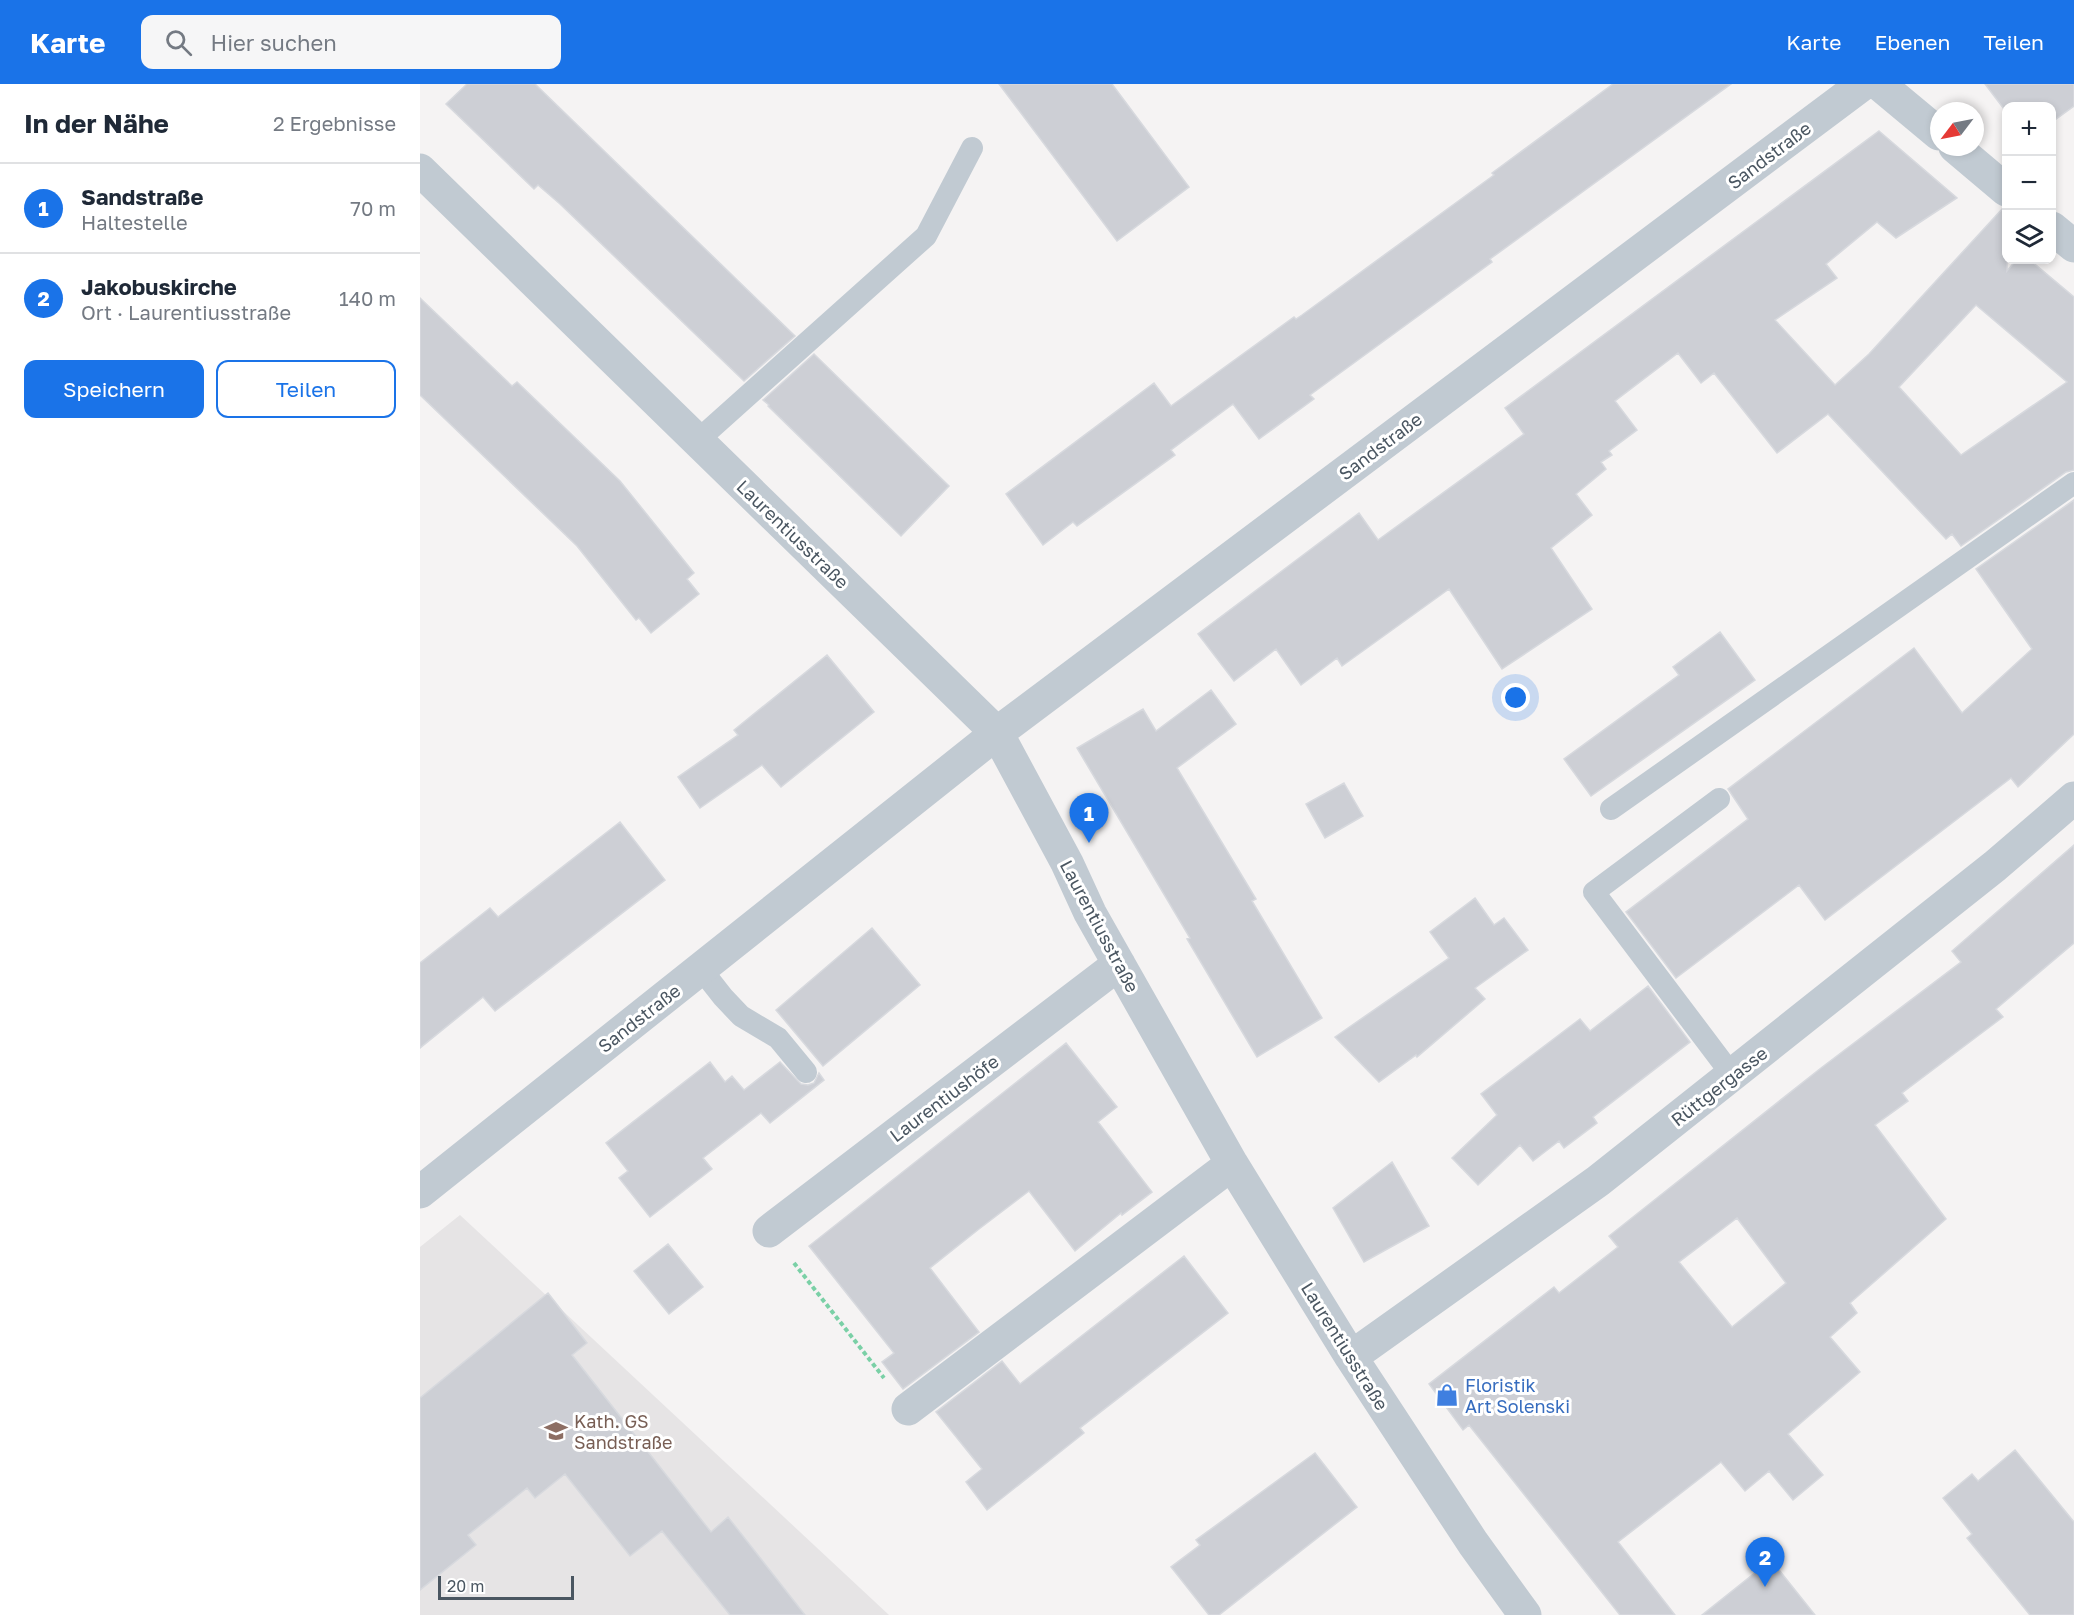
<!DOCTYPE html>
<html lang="de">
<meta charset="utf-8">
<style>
body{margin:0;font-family:"Golos Text",sans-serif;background:#f6f6f7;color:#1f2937}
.controls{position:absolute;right:18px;top:18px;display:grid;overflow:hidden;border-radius:12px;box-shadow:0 3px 9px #0003}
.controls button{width:54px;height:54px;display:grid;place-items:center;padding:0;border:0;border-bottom:2px solid #e0e1e3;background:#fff;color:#1f2937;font:30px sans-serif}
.compass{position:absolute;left:1510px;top:18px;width:54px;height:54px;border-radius:50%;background:#fff;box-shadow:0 3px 9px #0003;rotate:238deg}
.scale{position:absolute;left:18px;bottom:15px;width:136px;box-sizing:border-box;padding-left:6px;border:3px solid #4a5661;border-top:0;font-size:16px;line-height:21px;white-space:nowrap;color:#4a5661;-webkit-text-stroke:4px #fff;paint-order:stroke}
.you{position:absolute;left:1096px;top:614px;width:21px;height:21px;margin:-15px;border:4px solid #fff;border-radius:50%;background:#1a73e8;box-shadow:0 0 0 9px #1a73e833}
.badge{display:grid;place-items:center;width:39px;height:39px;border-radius:50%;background:#1a73e8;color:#fff;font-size:20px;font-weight:700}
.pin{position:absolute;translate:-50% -50px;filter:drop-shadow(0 2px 3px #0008)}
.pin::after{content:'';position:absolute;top:32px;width:21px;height:18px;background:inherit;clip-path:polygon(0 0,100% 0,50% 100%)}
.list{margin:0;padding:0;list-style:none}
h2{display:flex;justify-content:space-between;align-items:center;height:78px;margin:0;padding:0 24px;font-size:26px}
h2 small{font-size:20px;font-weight:400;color:#747a83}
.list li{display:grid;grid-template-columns:39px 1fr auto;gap:18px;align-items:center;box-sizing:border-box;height:90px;padding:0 24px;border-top:2px solid #e0e1e3}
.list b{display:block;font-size:22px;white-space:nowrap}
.list p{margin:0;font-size:20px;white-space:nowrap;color:#747a83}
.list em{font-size:20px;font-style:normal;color:#747a83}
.actions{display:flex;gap:12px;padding:18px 24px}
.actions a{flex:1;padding:14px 0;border:2px solid #1a73e8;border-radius:12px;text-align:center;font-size:21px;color:#1a73e8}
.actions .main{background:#1a73e8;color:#fff}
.icon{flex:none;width:33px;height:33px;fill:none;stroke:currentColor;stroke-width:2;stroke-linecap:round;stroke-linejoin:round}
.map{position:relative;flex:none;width:1654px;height:1531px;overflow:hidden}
header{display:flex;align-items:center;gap:36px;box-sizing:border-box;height:84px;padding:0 30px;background:#1a73e8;color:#fff}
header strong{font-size:28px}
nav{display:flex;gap:33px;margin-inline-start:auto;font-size:21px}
.search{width:420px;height:54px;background:#f6f6f7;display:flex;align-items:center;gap:15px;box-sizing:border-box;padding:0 21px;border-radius:12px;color:#747a83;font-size:22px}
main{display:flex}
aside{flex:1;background:#fff}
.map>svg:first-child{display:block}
.education{fill:#e6e4e5}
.building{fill:#cdcfd5;stroke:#d7d9de;stroke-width:1.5;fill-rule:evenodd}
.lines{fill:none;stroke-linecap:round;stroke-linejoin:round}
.path{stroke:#7ad0a6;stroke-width:4;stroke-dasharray:4.5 3;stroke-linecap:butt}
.service{stroke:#c1cad2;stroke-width:22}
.minor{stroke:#c1cad2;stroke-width:33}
.labels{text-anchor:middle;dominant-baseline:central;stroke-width:6;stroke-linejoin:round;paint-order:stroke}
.street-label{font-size:18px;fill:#4a5661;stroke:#fff}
.shop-label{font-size:18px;fill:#366cbe;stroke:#fff;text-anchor:start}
.education-label{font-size:18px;fill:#785e54;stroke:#fff;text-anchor:start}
</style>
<header>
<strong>Karte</strong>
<div class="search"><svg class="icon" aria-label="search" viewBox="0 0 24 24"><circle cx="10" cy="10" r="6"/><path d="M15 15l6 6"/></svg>Hier suchen</div>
<nav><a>Karte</a><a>Ebenen</a><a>Teilen</a></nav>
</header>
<main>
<aside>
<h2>In der Nähe<small>2 Ergebnisse</small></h2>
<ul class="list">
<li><span class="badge">1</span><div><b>Sandstraße</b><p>Haltestelle</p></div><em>70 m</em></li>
<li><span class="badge">2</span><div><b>Jakobuskirche</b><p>Ort · Laurentiusstraße</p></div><em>140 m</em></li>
</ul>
<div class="actions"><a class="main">Speichern</a><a>Teilen</a></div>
</aside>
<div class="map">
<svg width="1654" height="1531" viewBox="0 0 1654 1531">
<rect width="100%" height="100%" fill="#f5f3f3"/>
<path class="education" d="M 40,1131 L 469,1531 L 0,1531 L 0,1163 Z"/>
<path class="building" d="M 47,0 L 115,0 L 375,252 L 324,297 L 140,120 L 118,101 L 114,105 L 26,20 Z
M 579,0 L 692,0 L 769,103 L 697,157 Z
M 1193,0 L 1311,0 L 1070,175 L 1072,178 L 890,311 L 894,315 L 839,355 L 813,320 L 751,366 L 755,371 L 657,442 L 653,438 L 623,461 L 586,410 L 734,299 L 751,322 L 874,233 L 876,235 L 882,231 L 1074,91 L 1072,89 Z
M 1565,0 L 1654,0 L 1654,22 L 1632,38 L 1632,22 L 1587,22 L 1587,29 Z
M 1459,47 L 1537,114 L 1476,154 L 1457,138 L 1406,180 L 1417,194 L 1355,236 L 1415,301 L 1449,270 L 1583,124 L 1587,124 L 1587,187 L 1596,176 L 1610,176 L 1654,213 L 1654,386 L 1646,388 L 1541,462 L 1532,450 L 1526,455 L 1408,330 L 1357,369 L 1294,289 L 1281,299 L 1258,269 L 1195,317 L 1217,346 L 1189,367 L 1192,371 L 1181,378 L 1186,385 L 1156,410 L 1172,431 L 1131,464 L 1172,525 L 1082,585 L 1029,505 L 922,582 L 917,574 L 881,601 L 856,565 L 814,597 L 778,550 L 939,429 L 958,456 L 1104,350 L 1085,324 ZM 1556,221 L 1647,298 L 1541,371 L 1479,303 Z
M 0,214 L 92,302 L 97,298 L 200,397 L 274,489 L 267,495 L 279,510 L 231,549 L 219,534 L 216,536 L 157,462 L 0,311 Z
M 394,270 L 529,402 L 481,452 L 348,322 L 349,321 L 343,316 Z
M 1654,416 L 1654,650 L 1598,703 L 1591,694 L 1405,836 L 1379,801 L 1256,894 L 1206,828 L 1328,735 L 1308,705 L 1494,564 L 1542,629 L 1612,565 L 1556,485 Z
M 1300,548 L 1335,596 L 1171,712 L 1144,675 L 1259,591 L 1253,583 Z
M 407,571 L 454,628 L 361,703 L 342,681 L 280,724 L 258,693 L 318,651 L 314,646 Z
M 791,606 L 816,640 L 757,684 L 836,815 L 832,817 L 902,934 L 837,973 L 767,855 L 770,854 L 657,664 L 723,625 L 736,647 Z
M 924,699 L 943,732 L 905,754 L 886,720 Z
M 200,738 L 245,796 L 75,927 L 63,913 L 0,964 L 0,879 L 70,824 L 78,833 Z
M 1654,761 L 1654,859 L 1576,925 L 1583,933 L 1482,1009 L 1488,1017 L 1455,1041 L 1526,1135 L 1430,1219 L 1437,1229 L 1410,1253 L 1440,1288 L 1368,1350 L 1403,1391 L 1373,1416 L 1349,1387 L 1325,1407 L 1301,1378 L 1198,1458 L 1255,1531 L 1200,1531 L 1049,1341 L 1043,1346 L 1009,1300 L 1134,1203 L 1139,1209 L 1198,1163 L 1189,1152 L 1401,984 L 1541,878 L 1532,867 ZM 1317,1134 L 1366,1199 L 1312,1243 L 1259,1178 Z
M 1055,814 L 1074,841 L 1084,834 L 1108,866 L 1055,904 L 1065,915 L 997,973 L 996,971 L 959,998 L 915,953 L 1029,874 L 1010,848 Z
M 452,844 L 500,901 L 403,982 L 356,926 Z
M 1228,902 L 1270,958 L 1173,1033 L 1177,1039 L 1144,1064 L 1139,1057 L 1113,1077 L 1100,1061 L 1058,1101 L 1032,1074 L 1077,1031 L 1061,1010 L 1160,935 L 1170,947 Z
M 646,959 L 697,1023 L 678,1038 L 732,1108 L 702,1131 L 701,1129 L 655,1167 L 609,1107 L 559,1145 L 510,1184 L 559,1248 L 483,1305 L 462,1278 L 474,1269 L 389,1162 Z
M 290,978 L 305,998 L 312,992 L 324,1006 L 360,978 L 381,1000 L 388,1001 L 394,999 L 399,989 L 404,996 L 350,1039 L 341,1029 L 283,1074 L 292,1085 L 230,1133 L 199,1094 L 208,1087 L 186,1059 Z
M 972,1078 L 1009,1142 L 944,1178 L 913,1124 Z
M 248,1160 L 283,1203 L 249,1230 L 214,1187 Z
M 764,1172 L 808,1229 L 660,1344 L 664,1349 L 567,1426 L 546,1398 L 562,1385 L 516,1328 L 582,1277 L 600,1300 Z
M 128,1209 L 167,1259 L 152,1271 L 291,1448 L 308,1433 L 385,1531 L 310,1531 L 242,1447 L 210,1472 L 145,1390 L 115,1414 L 107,1404 L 48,1451 L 56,1461 L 0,1506 L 0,1314 Z
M 1595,1366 L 1654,1438 L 1654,1531 L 1610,1531 L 1547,1454 L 1552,1450 L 1523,1414 L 1552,1390 L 1558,1397 Z
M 895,1369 L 937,1423 L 799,1531 L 789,1531 L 751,1483 L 780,1461 L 776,1456 Z
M 1351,1476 L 1395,1531 L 1282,1531 Z"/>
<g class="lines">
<path class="path" d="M 374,1179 L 464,1294"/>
<path class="service" d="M 277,357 L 506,152 L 552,64
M 1299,715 L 1174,808 L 1312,991
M 1191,725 L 1654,399
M 281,885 L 303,913 L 321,932 L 358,954 L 386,988"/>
<path class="minor" d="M 1459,0 L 1519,50
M 1535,63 L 1586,106
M 0,86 L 577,649 L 647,779 L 670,829 L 812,1080 L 931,1273 L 1053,1459 L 1105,1531
M 1632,144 L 1654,162
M 0,1108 L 577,649 L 1443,0
M 349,1147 L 699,880
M 931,1273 L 1178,1097 L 1575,782 L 1654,714
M 488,1325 L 812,1080"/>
</g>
<defs>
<g id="shop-bare" transform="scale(1.8)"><path d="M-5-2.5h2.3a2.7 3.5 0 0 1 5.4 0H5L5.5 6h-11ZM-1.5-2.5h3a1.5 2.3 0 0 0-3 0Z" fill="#3f7fe0" stroke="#fff" stroke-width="2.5" paint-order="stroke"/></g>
<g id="school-bare" transform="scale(1.8)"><path d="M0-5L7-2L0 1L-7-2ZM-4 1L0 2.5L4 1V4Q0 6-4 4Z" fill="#8d6e63" stroke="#fff" stroke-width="2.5" paint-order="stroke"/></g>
</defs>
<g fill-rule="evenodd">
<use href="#shop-bare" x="1027" y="1311"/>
<use href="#school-bare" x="136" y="1347"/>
</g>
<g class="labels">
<g class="street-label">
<text transform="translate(1349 71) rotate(-37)">Sandstraße</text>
<text transform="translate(960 362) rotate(-37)">Sandstraße</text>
<text transform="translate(373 450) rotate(44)">Laurentiusstraße</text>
<text transform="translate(680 842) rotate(62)">Laurentiusstraße</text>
<text transform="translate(219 934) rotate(-38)">Sandstraße</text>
<text transform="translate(1299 1002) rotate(-38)">Rüttgergasse</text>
<text transform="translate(524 1014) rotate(-37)">Laurentiushöfe</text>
<text transform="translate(925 1262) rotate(58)">Laurentiusstraße</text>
</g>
<g class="shop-label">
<text x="1045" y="1301">Floristik<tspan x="1045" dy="21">Art Solenski</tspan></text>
</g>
<g class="education-label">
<text x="154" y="1337">Kath. GS<tspan x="154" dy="21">Sandstraße</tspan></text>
</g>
</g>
</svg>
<div class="controls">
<button>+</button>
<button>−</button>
<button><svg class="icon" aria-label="layers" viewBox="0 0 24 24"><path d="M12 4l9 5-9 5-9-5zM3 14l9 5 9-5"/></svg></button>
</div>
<svg class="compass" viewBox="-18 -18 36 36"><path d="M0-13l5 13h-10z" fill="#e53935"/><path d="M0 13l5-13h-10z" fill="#747a83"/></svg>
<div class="scale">20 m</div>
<div class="you"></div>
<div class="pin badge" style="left:669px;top:759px">1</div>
<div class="pin badge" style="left:1345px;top:1503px">2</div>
</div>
</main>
